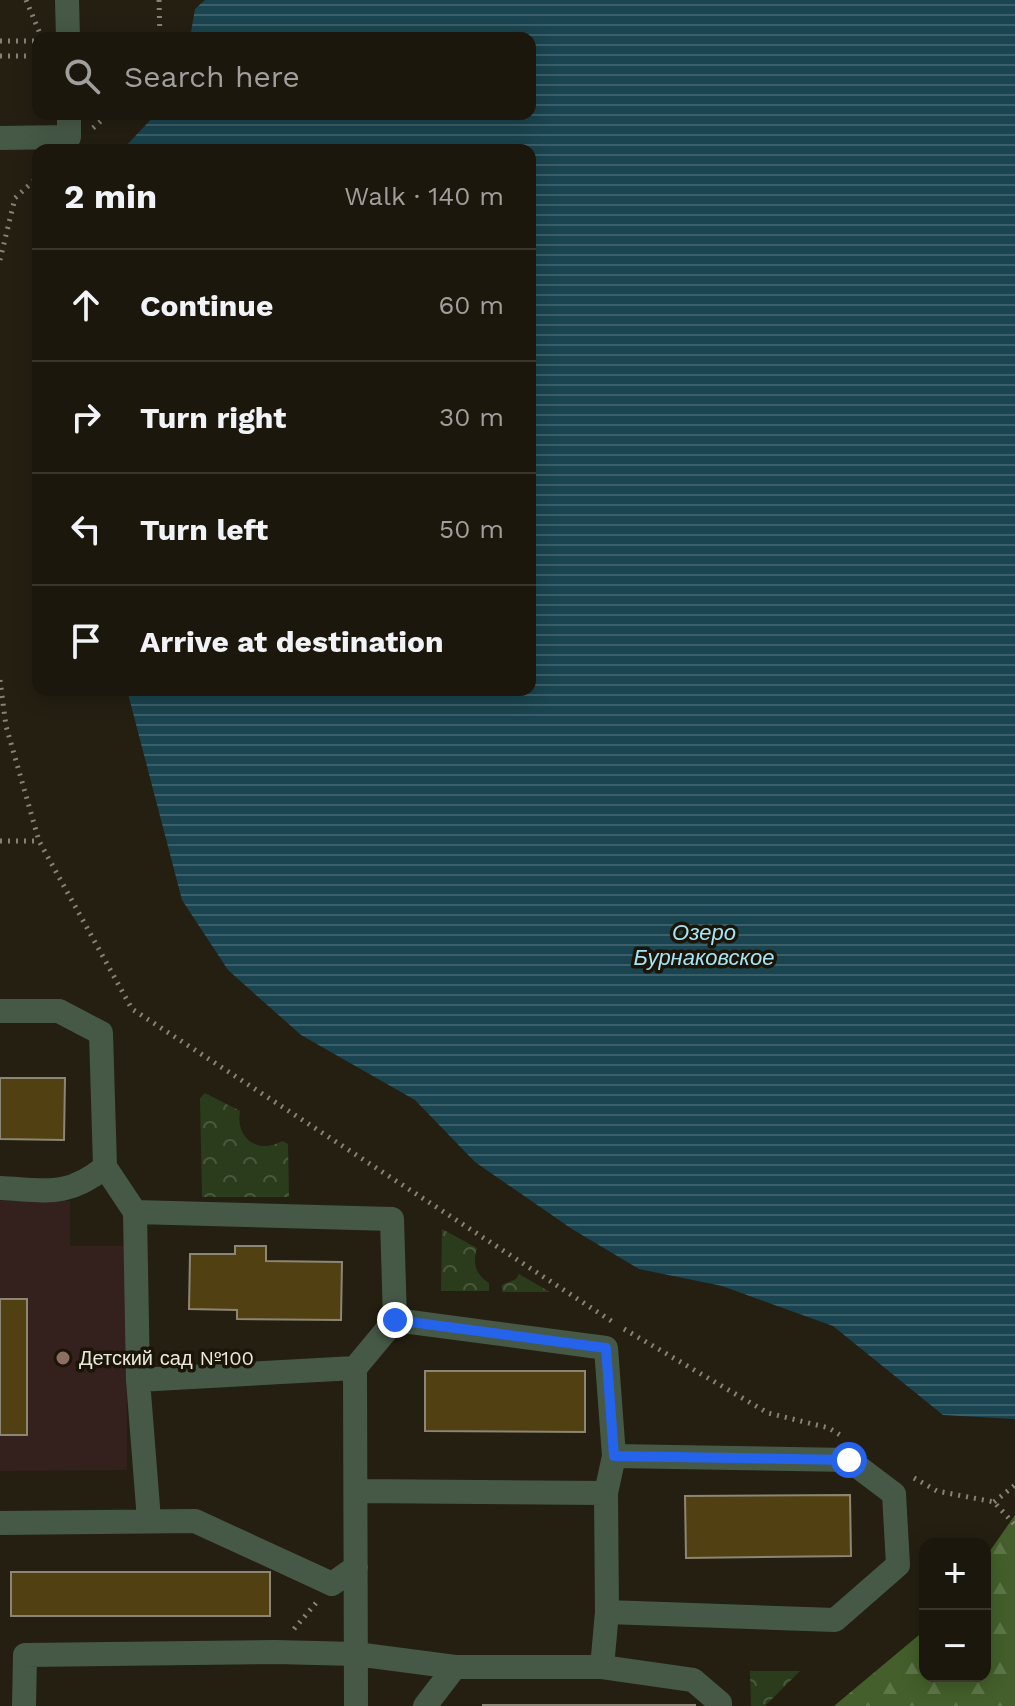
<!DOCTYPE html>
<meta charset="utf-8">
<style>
body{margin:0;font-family:"Work Sans",sans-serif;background:#28241b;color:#f1f3f6}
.controls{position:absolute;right:24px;bottom:24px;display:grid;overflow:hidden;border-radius:16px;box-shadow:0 4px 20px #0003}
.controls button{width:72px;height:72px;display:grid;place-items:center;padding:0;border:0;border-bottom:2px solid #39362e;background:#1b170d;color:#f1f3f6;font:40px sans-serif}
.stop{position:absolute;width:24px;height:24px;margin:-18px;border:6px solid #2563eb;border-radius:50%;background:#fff}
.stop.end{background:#2563eb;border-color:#fff;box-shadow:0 2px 8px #0008}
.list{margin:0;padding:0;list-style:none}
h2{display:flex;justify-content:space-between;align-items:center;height:104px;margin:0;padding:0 32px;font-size:34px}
h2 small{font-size:26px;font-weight:400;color:#a09f9d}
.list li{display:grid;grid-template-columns:52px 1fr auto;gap:24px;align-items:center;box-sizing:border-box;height:112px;padding:0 32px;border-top:2px solid #39362e}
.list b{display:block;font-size:30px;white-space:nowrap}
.list em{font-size:26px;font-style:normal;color:#a09f9d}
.icon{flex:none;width:44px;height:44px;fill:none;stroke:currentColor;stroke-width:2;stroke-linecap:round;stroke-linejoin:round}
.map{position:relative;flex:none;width:1015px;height:1706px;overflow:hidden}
.search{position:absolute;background:#1b170d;box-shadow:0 4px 20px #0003;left:32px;top:32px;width:504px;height:88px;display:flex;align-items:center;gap:20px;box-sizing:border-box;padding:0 28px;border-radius:16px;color:#a09f9d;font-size:30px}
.panel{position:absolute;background:#1b170d;box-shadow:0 4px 20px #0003;left:32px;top:144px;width:504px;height:552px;border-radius:16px}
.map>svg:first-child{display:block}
.education{fill:#34211d}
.forest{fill:url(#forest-firs)}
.park{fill:url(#park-crowns)}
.water{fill:url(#water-rules)}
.building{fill:#514112;stroke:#8d8675;stroke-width:2}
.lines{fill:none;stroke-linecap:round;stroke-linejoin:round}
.path{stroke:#868276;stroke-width:5;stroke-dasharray:2 6;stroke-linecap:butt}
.minor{stroke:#465947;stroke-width:24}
.route{stroke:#2563eb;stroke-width:10}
.education-dot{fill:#8d6e63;stroke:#1b1508;stroke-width:3}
.labels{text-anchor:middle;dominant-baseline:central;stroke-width:7;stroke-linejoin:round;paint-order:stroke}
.poi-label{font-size:20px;fill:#ebe8de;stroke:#1b1508;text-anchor:start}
.water-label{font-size:22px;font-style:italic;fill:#a6e4f7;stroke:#1b1508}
</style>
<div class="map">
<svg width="1015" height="1706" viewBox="0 0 1015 1706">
<defs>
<pattern id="forest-firs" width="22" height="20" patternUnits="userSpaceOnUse" patternTransform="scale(2)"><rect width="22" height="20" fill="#445f2b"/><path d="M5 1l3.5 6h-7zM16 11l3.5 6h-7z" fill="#5f7649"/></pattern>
<pattern id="park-crowns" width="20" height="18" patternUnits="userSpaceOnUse" patternTransform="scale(2)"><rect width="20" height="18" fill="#2b3c1c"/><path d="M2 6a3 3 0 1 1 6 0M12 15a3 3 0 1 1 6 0" fill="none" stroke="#4a583d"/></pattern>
<pattern id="water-rules" width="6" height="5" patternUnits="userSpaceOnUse" patternTransform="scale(2)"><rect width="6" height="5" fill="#1a444f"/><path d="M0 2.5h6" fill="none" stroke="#3b5f68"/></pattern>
</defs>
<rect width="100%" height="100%" fill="#241f11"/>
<path class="education" d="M 0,1201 L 70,1201 L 70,1246 L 126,1246 L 127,1470 L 0,1471 Z"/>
<path class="forest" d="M 1015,1515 L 1015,1706 L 834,1706 L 925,1630 L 925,1676 L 985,1676 L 985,1558 Z"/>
<path class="park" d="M 205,1093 L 240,1111 C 235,1138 258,1155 282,1141 L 288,1144 L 289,1197 L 202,1197 L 200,1098 Z
M 442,1229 L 477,1248 C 472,1263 476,1275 489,1283 L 489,1291 L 441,1291 Z
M 519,1274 L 550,1292 L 502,1292 L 502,1285 L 516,1279 Z
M 750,1671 L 800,1671 L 765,1706 L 751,1706 Z"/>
<path class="water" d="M 205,0 L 1015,0 L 1015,1419 L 943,1415 L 833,1326 L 722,1286 L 639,1269 L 572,1229 L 475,1162 L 415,1100 L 301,1035 L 228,970 L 182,900 L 127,690 L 530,690 L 530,150 L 122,150 L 156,114 L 530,114 L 530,38 L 190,38 L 195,9 Z"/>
<path class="building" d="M 0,1078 L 65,1078 L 64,1140 L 0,1139 Z
M 235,1246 L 266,1246 L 266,1261 L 342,1262 L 341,1320 L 237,1319 L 237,1310 L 189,1309 L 190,1254 L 235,1254 Z
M 0,1299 L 27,1299 L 27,1435 L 0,1435 Z
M 425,1371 L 585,1371 L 585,1432 L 425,1431 Z
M 850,1495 L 851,1556 L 686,1558 L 685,1496 Z
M 11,1572 L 270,1572 L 270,1616 L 11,1616 Z
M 483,1705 L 695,1705 L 695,1706 L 483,1706 Z"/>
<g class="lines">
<path class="path" d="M 26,0 L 41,36
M 159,0 L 160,38
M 0,41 L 38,41
M 0,56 L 38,56
M 93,128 L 109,114
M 0,260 L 15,198 L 38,177
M 0,680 L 6,726 L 39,841 L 132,1009 L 616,1324
M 0,841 L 39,841
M 624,1329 L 768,1413 L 829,1428 L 840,1435
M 914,1478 L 937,1491 L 994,1502 L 1015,1525
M 994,1502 L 1015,1485
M 294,1629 L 316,1603"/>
<path class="minor" d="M 67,0 L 68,38
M 0,138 L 69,137 L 69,114
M 0,1011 L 59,1011 L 101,1033 L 105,1167 C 67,1198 45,1190 0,1188
M 105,1167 L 135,1212 L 138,1380 L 149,1520
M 135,1212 L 392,1219 L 395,1320 L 355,1368 L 138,1380
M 395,1320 L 606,1348 L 614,1456 L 606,1493 L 607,1612 L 602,1667
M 355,1368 L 356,1706
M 356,1491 L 606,1493
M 0,1523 L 195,1521 L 332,1584 L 356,1567
M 607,1612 L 835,1620 L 898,1565 L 894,1494 L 849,1460 L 614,1456
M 24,1706 L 25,1655 L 275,1652 L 356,1654 L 455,1667 L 602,1667 L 693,1680 L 720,1703 L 720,1706
M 425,1706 L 455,1667"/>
</g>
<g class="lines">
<path class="route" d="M 395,1320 L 606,1348 L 614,1456 L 849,1460"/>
</g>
<circle class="education-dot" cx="63" cy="1358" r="8"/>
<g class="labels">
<g class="poi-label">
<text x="79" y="1358">Детский сад №100</text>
</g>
<g class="water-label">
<text x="704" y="932">Озеро<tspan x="704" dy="25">Бурнаковское</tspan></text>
</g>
</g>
</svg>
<div class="controls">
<button>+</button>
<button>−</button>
</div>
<div class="stop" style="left:849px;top:1460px"></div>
<div class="stop end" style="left:395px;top:1320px"></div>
<div class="search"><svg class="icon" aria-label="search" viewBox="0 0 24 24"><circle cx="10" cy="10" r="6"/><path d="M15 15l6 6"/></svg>Search here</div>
<section class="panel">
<h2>2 min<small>Walk · 140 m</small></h2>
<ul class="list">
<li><svg class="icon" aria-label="ahead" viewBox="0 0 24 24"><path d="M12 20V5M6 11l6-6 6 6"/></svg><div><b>Continue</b></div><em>60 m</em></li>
<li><svg class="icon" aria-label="right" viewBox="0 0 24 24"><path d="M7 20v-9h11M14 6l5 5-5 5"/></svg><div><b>Turn right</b></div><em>30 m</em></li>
<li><svg class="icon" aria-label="left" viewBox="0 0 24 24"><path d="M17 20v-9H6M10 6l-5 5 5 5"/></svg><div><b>Turn left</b></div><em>50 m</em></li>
<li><svg class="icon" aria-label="arrive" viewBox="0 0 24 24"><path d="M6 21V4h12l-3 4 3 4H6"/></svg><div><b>Arrive at destination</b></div></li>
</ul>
</section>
</div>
